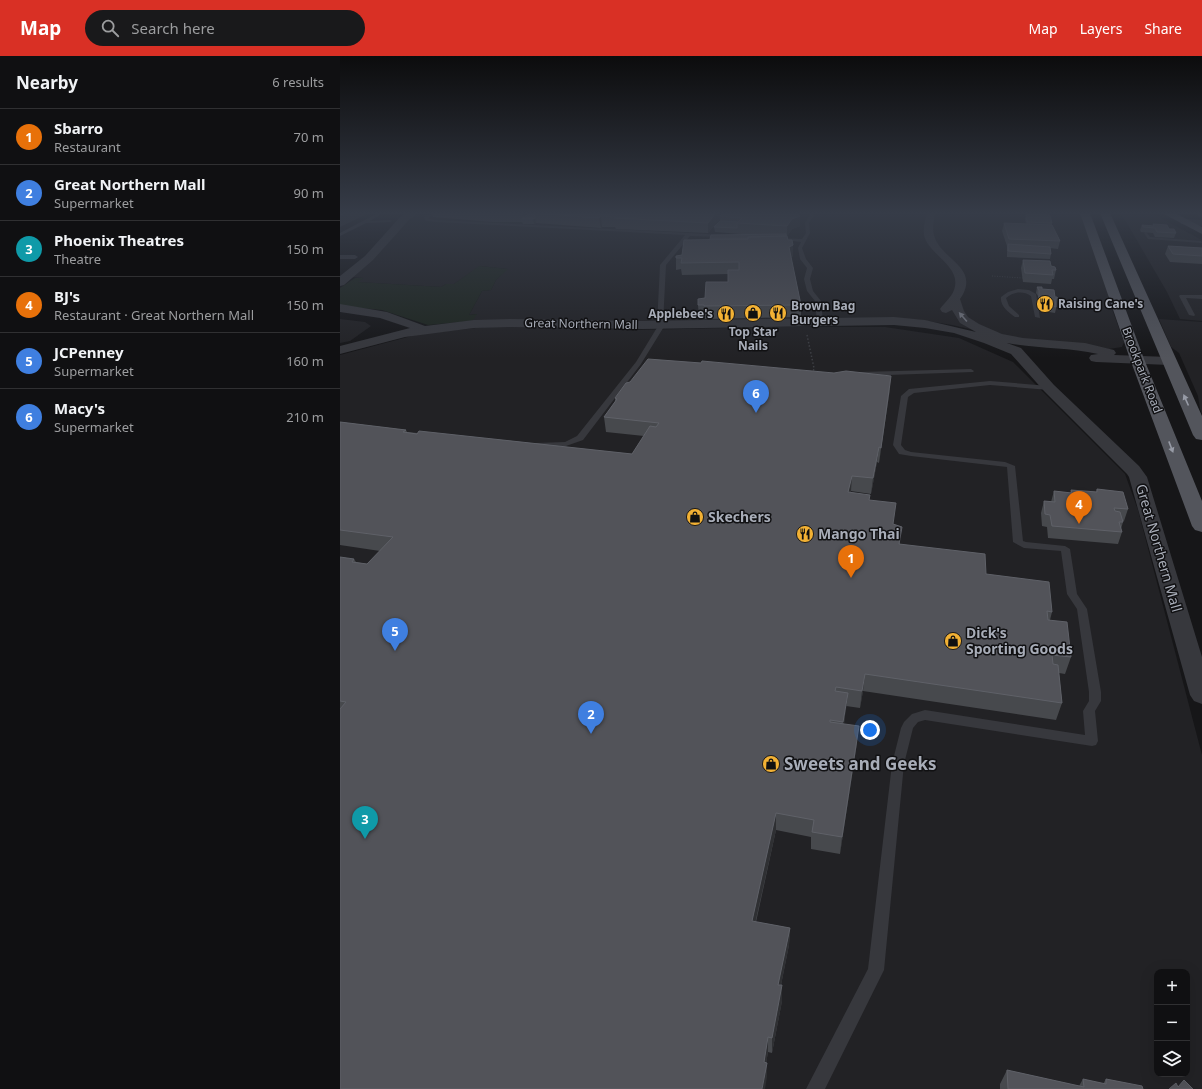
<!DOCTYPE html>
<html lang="en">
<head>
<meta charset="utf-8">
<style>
	body { margin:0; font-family:"Noto Sans",sans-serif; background:#19191b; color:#f1f3f6 }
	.controls { position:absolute; right:12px; bottom:12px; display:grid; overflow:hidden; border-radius:8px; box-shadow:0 4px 16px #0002 }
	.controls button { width:36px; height:36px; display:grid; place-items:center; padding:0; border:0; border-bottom:1px solid #303032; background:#101012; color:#f1f3f6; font:20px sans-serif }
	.you { position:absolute; left:530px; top:674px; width:14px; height:14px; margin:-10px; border:3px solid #fff; border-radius:50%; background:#1a73e8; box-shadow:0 0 0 6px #1a73e833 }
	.badge { display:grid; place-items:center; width:26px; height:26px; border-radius:50%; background:#d93025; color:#fff; font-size:13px; font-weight:700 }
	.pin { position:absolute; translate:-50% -33px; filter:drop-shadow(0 1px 2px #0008) }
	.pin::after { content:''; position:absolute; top:21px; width:14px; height:12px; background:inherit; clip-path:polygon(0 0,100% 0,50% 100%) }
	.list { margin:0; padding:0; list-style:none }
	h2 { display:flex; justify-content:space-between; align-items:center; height:52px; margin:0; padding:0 16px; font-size:17px }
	h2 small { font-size:13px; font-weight:400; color:#9c9d9f }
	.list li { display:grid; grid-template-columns:26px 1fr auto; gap:12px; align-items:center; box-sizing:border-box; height:56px; padding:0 16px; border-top:1px solid #303032 }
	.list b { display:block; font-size:15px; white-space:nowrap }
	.list p { margin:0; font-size:13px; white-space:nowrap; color:#9c9d9f }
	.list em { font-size:13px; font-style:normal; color:#9c9d9f }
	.icon { flex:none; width:22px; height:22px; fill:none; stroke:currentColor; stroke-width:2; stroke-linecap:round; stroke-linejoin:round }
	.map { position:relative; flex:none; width:862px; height:1033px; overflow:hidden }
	header { display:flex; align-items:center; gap:24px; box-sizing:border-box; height:56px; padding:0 20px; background:#d93025; color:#fff }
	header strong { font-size:19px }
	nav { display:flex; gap:22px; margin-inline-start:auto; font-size:14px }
	.search { width:280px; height:36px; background:#19191b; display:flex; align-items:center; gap:10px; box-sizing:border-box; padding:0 14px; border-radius:22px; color:#9c9d9f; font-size:15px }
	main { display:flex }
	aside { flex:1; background:#101012 }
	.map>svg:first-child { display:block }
	.built { fill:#222225; fill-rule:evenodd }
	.green { fill:#1e261f }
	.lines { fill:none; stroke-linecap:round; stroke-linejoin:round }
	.path-far1 { stroke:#3d3f44; stroke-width:1; stroke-dasharray:1 1.5; stroke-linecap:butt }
	.path { stroke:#3d3f44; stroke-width:1.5; stroke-dasharray:1.5 2; stroke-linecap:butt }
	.service { fill:#37383d; fill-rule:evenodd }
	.minor { fill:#37383d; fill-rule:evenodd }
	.tertiary { fill:#37383d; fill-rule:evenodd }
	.primary { fill:#53555c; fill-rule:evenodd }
	.wall { fill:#47494d }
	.shaded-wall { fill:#2f3033 }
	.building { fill:#525359; stroke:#5f6168 }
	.oneway { fill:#757881 }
	.oneway2 { fill:#979ba6 }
	.labels { text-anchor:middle; stroke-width:3; stroke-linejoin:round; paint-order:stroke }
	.far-poi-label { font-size:12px; font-weight:bold; fill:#a8adb8; stroke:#111113; text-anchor:start }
	.far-street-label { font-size:12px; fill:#a8adb8; stroke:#111113 }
	.poi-label { font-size:14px; font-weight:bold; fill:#a8adb8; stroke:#111113; text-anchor:start }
	.street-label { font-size:14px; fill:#a8adb8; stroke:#111113 }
	.near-poi-label { font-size:17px; font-weight:bold; fill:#a8adb8; stroke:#111113; text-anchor:start }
</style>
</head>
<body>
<header>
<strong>Map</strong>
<div class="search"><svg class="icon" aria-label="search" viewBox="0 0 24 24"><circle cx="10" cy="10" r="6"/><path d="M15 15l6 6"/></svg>Search here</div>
<nav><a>Map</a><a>Layers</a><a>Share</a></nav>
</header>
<main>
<aside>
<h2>Nearby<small>6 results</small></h2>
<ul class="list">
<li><span class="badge" style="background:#e8710a">1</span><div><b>Sbarro</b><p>Restaurant</p></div><em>70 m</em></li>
<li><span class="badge" style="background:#3f7fe0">2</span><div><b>Great Northern Mall</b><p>Supermarket</p></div><em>90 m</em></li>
<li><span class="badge" style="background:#0f9aa8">3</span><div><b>Phoenix Theatres</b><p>Theatre</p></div><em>150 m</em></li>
<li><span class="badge" style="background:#e8710a">4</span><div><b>BJ's</b><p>Restaurant · Great Northern Mall</p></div><em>150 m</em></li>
<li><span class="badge" style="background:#3f7fe0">5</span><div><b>JCPenney</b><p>Supermarket</p></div><em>160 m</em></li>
<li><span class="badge" style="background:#3f7fe0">6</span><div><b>Macy's</b><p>Supermarket</p></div><em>210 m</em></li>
</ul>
</aside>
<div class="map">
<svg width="862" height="1033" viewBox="0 0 862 1033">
	<rect width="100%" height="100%" fill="#161618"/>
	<path class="built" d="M77 157H741L767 228 769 245 784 286 782 291 769 293 688 286 612 269 575 263 306 266 128 265 137 258 129 259 142 235 151 234 156 224 167 213 140 210 114 228H106L101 231 17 226 23 222 11 221Z
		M781 157H811L862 184V265L840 263 827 236Z
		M0 263 25 266 31 270 10 285 0 287Z
		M819 263 862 266V358L860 353 858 340 839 297 831 291Z
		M155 270 295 274 436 271H545L619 282 673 306 785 418 798 454 862 699V1033H0V299L79 278ZM817 916H847V1018H817Z"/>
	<path class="green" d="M139 210 168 213 156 224 151 234 142 235 129 259 137 258 134 263 131 265 88 269 42 254 0 250V232L15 222H24L18 226 101 231 106 228H114Z"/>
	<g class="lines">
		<path class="path-far1" d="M652 220 683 222"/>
		<path class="path" d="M749 247 760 246
			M467 279 474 312 473 317"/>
		<path class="service" d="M38 157H43L30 165 50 164 52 165 50 166 26 167 0 180V177Z
			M471 157H475L469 167 470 177 462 192 466 203 473 212 470 223 473 235 481 245 483 266 480 268 477 266 475 245 467 235 464 223 467 212 460 203 458 192 461 186 437 183 439 182 462 183 466 177 465 167Z
			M858 158H862V161L858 160Z
			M86 159H90L89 163 96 164 349 177 383 179 385 180 383 181 350 180 326 209 323 267 325 269 301 308 243 384 226 390 199 391H196V387L225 386 237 380 296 306 318 270 317 269 320 209 345 179 96 166 86 165 84 162Z
			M806 176 810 181 861 185 862 187 808 183 804 177Z
			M0 199H15L18 201 15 203H0Z
			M678 233 689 234 696 238 700 262 695 261 691 240C683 234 673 236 666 242L669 250 679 259V261H675C668 256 660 250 661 241L668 236Z
			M840 239H862V243L846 242 855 259 854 260 849 259 839 240Z
			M631 313 634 315 633 316 520 320 517 318 520 316Z
			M650 325 709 330 713 332 709 334 650 329 574 337 568 341 561 389 565 394 571 396 665 406 675 410 683 485 686 486 725 490 730 493 737 538 747 553 761 636V645L755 655 758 685 756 689 752 690 585 664 578 666 573 672 564 708 544 914 485 1033H466L528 913 552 708 561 672 564 666 572 658 585 654 745 679 743 655 749 645V636L737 553 727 538 721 495 684 492 673 486 667 411 571 400 559 398 553 389 561 340 569 333Z"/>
		<path class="minor" d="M587 157H595C594 164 592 172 594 179 600 204 642 211 620 243L624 255 628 261 639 268 662 278 683 282 745 287 774 294 776 297 774 299 829 301 834 302 836 305 834 308 829 309 756 306 751 305 749 302 751 299 758 298C728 291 697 293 667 287L681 292 714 329 799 410 807 421 862 601V648L854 645 850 639 789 421 787 418 704 335 671 298 644 287 614 277 585 272 554 269 303 273 171 271 134 272 65 281 0 298V290L70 272 40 262 0 256V248L47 256 85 270 134 264 171 263 303 265 554 261 585 264 636 276 620 267 612 254 606 257 602 256 600 253C605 246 614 239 615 230 619 209 588 198 584 179 583 172 585 164 587 157Z"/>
		<path class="tertiary" d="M66 157H78L69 164 33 204 4 229 0 230V220L25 200 61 160Z
			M845 163 862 164V170L841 168 840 166 841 164Z"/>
		<path class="primary" d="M740 157H750L804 303 862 445V476L855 474 852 470 790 303Z
			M760 157H770L862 360V384L856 383 853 379Z
			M822 157H835L862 171V178Z"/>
	</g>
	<path class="wall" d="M92 157H379L380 163 368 177 276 173 275 171H262L261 172 196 167 194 168H183L182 166H153L93 161Z
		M686 158 712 167V169L720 185 718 193 710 192 711 198 710 203 667 201V190L662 175 664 167 686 168 685 163Z
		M380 160H460V170L452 173 447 180 453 200 451 201 461 249V261L365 263V261H359L358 249 365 242 388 226V218L342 219 341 213 336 214V202L370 183 414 179 375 176 374 171 380 165Z
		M813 168 836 177 834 182 815 181 813 177 801 176 800 174 802 169 813 170Z
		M828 190 862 192V208L830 206 825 198Z
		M683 204 711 210 716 214 714 223H712L711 228 683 226 681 212Z
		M697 231 715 241 718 243 715 257 698 254V240L696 237Z
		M550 333 539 407 537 406 531 438 511 435 510 436 529 444 553 468 560 488 646 518 712 556 710 564 731 601 725 618 719 617 722 647 716 664 523 635 520 652 506 650 504 668 517 687 500 798 471 793V781L436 774 416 866 450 872 449 889 441 929 442 945 432 997 428 996 426 1007 427 1021 0 1033V501L14 503 16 506 27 508 40 495 0 489V366L66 374 67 376 292 398 304 380 266 376 264 361 275 346V342Z
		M757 433 788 453 784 465H782L783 466 781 473 782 476 778 488 708 482 707 471 702 470 701 457 704 445 711 446 714 435 730 437 731 434 756 436Z
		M667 1014 739 1030 743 1023 763 1028 766 1023 803 1033H660V1028Z"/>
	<path class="shaded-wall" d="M5 157H29L0 171V159Z
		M183 157H199H194L184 163Z
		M376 157H379L380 163 368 177V167Z
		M455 157H461L459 160H460V170L452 173 447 181V170Z
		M261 160 262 171 261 172 259 162Z
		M195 162 196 167 194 168 193 163Z
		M453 189V200L449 202V191Z
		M551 320 550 333 539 407 541 392Z
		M539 391 537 406 531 438 533 422Z
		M512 420 511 435 507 452 508 436Z
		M525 618 523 635 520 652 522 635Z
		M508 637 506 654 501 683 503 666Z
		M519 670 517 687 500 798 502 781Z
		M436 757V774L412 881V865Z
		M450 872 449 889 438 944V929Z
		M442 929V945L432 997V982Z
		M428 981V996L424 1021V1006Z
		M427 1007V1021L425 1033H422Z"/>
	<path class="building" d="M0 157H5L0 159Z
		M190 157H194L195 162 193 163H182Z
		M194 157H376L368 167 274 162 276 161 261 160 259 162Z
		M383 157H456L460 160 452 163 447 170 397 167 402 162 380 160Z
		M686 158 710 159 712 167 687 166Z
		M380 165 398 166 397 167V172L374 171Z
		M664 167 712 169 720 185 669 183Z
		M813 168 827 169 829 173H834L836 177 817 176 815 172 803 171 802 169 814 170Z
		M446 178V180L408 181V183H370L371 179Z
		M447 180 448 184H452L453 189 449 191 461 249 364 250V249H358V243L365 242 366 226H388V214H399V206L341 207 342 202H336V200L342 199 344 184 408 183V181Z
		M668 188 710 191 711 198 668 195Z
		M828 190 862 192V200L833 198Z
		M683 204 710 205 711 210 715 211 716 214H712L713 219 685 217Z
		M697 231H702V233L714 234 715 241H717L718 243H715L716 251 699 248V234Z
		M308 303 361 307 362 305 494 317 506 315 551 320 541 392 539 391 533 422 512 420 508 436 530 439 529 444 556 447 553 468 562 471 559 488 645 498 646 518 709 526 712 556 707 555 708 564 727 566 731 601 712 599 713 608 718 609 722 647 525 618 522 635 496 631 495 635 508 637 503 666 490 664V666L519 670 502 781 472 776 474 764 436 757 412 865 450 872 438 929H442L432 982 428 981 424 1006 427 1007 422 1033H0V653L6 646 0 645V501L14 503 12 506 27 508 53 481 0 474V366L66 374 63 376 77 378 79 375 292 398 310 370 316 371 319 367 264 361 277 343 275 342 286 327 290 326Z
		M757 433 783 436 788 453 774 452 775 455 780 456 783 466H779L782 476 712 470 710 459 705 458 704 445 715 446 714 435 732 437 731 434 757 436Z
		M667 1014 744 1031 743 1023 766 1028V1023L802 1030 803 1033H668Z
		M844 1024 853 1033H829L836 1027 838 1031Z"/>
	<defs><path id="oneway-solid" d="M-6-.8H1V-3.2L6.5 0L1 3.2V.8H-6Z"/></defs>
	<use class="oneway" href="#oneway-solid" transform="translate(623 261) rotate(-131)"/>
	<g class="oneway2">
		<use href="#oneway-solid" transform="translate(846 344) rotate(-114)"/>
		<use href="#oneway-solid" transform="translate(831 391) rotate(69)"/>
	</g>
	<linearGradient id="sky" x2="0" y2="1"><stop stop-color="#0c0c0d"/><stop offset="0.52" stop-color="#363c48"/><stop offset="1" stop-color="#363c48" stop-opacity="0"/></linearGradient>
	<rect width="862" height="302" fill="url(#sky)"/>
	<defs>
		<g id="restaurant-disc" transform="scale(0.9)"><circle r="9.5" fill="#f2b134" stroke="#111113"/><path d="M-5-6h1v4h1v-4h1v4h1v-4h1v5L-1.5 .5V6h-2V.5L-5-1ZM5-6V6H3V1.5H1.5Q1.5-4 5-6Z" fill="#111"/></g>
		<g id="shop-disc" transform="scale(0.9)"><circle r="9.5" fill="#f2b134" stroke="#111113"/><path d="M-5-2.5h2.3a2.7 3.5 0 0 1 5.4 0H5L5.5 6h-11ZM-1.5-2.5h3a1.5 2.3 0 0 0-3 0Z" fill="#111"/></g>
	</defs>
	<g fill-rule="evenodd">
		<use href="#restaurant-disc" x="705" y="248"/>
		<use href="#shop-disc" x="413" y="257"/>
		<use href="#restaurant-disc" x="438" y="257"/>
		<use href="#restaurant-disc" x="386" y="258"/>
		<use href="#shop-disc" x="355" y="461"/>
		<use href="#restaurant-disc" x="465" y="478"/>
		<use href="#shop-disc" x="613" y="585"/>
		<use href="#shop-disc" x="431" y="708"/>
	</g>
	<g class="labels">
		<g class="far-poi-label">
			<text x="718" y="252">Raising Cane's</text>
			<text x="451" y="254">Brown Bag<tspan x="451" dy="14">Burgers</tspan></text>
			<text x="373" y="262" text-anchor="end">Applebee's</text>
			<text x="413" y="280" text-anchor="middle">Top Star<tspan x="413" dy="14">Nails</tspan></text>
		</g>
		<g class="far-street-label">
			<text transform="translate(241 268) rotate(1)" y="4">Great Northern Mall</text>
			<text transform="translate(802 314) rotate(69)" y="4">Brookpark Road</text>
		</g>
		<g class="poi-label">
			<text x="368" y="466">Skechers</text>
			<text x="478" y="483">Mango Thai</text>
			<text x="626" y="582">Dick's<tspan x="626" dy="16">Sporting Goods</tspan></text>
		</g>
		<g class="street-label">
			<text transform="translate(819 492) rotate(74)" y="5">Great Northern Mall</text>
		</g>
		<g class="near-poi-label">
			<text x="444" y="714">Sweets and Geeks</text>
		</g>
	</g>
</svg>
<div class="controls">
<button>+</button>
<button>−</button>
<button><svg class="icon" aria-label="layers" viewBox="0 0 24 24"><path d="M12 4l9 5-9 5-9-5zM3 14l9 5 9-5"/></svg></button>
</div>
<div class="you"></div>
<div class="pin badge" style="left:511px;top:522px;background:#e8710a">1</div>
<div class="pin badge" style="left:251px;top:678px;background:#3f7fe0">2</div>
<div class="pin badge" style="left:25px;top:783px;background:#0f9aa8">3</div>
<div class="pin badge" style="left:739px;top:468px;background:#e8710a">4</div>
<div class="pin badge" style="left:55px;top:595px;background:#3f7fe0">5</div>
<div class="pin badge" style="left:416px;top:357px;background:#3f7fe0">6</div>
</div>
</main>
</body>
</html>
